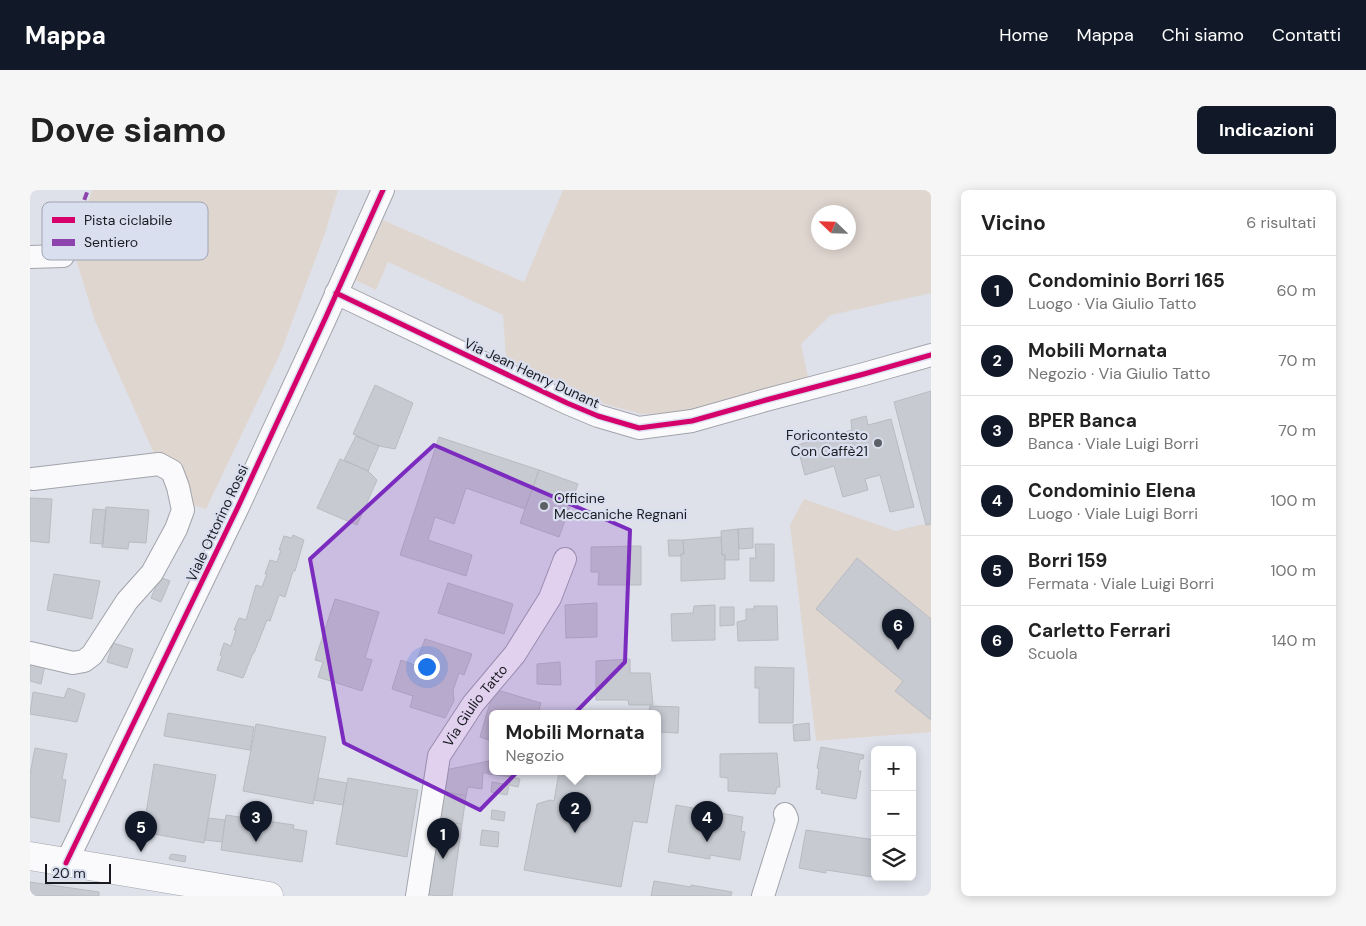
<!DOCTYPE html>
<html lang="it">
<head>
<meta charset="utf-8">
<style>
	body { margin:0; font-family:"DM Sans",sans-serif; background:#f6f6f6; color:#222 }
	.controls { position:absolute; right:15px; bottom:15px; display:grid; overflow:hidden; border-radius:8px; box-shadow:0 2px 12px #0003 }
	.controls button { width:45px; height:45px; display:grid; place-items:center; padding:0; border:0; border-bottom:1px solid #e0e0e0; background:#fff; color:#222; font:25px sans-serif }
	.compass { position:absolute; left:781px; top:15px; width:45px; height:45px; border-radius:50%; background:#fff; box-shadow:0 2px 12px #0003; rotate:293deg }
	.scale { position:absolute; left:15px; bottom:12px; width:66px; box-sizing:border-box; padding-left:5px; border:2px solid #191b21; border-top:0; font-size:14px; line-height:18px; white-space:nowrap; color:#191b21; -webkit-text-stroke:4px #d9dfef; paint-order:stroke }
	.you { position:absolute; left:396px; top:476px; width:18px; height:18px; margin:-12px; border:4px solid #fff; border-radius:50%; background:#1a73e8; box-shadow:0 0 0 8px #1a73e833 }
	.badge { display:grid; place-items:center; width:32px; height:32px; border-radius:50%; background:#111827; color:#fff; font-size:16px; font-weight:700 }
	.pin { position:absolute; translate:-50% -41px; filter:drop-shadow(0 1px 2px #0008) }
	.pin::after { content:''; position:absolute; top:26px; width:18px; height:15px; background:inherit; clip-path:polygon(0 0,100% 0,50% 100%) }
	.popup { position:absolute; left:459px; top:520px; width:172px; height:65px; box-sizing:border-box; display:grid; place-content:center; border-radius:8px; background:#fff; filter:drop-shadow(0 1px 4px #0005); font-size:16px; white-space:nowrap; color:#767676 }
	.popup b { font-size:19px; color:#222 }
	.popup::after { content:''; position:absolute; left:50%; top:100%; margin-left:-10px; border:10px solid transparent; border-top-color:#fff }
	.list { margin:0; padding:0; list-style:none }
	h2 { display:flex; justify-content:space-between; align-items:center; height:65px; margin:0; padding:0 20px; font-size:21px }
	h2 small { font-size:16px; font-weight:400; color:#767676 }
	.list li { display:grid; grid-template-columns:32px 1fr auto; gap:15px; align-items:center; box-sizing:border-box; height:70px; padding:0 20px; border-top:1px solid #e0e0e0 }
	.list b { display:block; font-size:19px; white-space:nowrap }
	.list p { margin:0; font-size:16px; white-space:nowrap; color:#767676 }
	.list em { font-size:16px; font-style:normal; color:#767676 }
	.icon { flex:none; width:28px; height:28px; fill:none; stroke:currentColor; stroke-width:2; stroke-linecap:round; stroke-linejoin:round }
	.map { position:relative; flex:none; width:901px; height:706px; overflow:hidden; border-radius:8px }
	header { display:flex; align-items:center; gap:30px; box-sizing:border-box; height:70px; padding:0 25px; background:#111827; color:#fff }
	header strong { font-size:24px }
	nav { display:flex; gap:28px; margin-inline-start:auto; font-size:18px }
	.intro { display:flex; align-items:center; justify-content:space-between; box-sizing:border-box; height:120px; padding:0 30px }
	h1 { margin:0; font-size:35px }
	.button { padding:12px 22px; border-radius:8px; background:#111827; color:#fff; font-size:18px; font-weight:700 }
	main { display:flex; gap:30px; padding:0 30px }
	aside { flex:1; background:#fff; border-radius:8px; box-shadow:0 2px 12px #0003 }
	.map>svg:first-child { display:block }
	.green { fill:#e0d6d0; fill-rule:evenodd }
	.building { fill:#c7cad1; stroke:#b9bbc2 }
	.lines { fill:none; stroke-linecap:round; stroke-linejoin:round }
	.minor-casing { stroke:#a2a4ab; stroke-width:24 }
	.major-casing { stroke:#a2a4ab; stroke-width:29 }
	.minor { stroke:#fafafc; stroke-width:22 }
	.major { stroke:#fafafc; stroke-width:28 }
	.quiet { stroke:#8e44ad; stroke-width:4; stroke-dasharray:8 4; stroke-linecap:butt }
	.cycleway-casing { stroke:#d9dfef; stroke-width:8 }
	.cycleway { stroke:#d6006c; stroke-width:5 }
	.marked { fill:#7b2cbf; fill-opacity:0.2; stroke:#7b2cbf; stroke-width:4; stroke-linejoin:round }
	.poi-dot { fill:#5e6067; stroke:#d9dfef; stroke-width:2 }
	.labels { text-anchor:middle; stroke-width:4.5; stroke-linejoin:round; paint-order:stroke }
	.street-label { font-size:14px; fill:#191b21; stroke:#d9dfef }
	.poi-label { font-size:14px; fill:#191b21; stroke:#d9dfef; text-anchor:end }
	.key { fill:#d9dfef; stroke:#9fa4b1; stroke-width:1 }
	.key-label { font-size:14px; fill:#191b21 }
</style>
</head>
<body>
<header>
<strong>Mappa</strong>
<nav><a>Home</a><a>Mappa</a><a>Chi siamo</a><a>Contatti</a></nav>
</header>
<div class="intro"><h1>Dove siamo</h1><a class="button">Indicazioni</a></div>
<main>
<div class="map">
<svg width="901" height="706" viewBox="0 0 901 706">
	<rect width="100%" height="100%" fill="#dee1ea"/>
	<path class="green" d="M62 0H308L295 43 251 162 176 319 159 314 126 268 65 131 44 63Z
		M533 0H901V103L801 125 771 154 778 187 662 222 611 224 571 213 476 168 473 125 358 72 346 100 325 90 353 30 494 92ZM788 22H818V52H788Z
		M774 309 866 341 889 335 901 334V542L786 551 760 335Z"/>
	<path class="building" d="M345 195 383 213 365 259 349 256 323 244Z
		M901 201V334L896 335 864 212Z
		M836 226 838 235 861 229 884 317 860 322 850 285 835 289 838 300 813 307 804 276 775 285 767 255 822 240 821 230Z
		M326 246 349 256 338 281 314 270Z
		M409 247 509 280 495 319 436 298 424 334 405 327 398 350 442 365 436 386 370 365Z
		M310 269 338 281 347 290 327 335 287 318Z
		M509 280 548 294 529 347 490 333Z
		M0 308 22 309 19 353 0 351Z
		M76 317 119 320 116 353 99 352 98 359 72 357Z
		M63 319 76 320 73 354 60 353Z
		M723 338V358L709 359 708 339Z
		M708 339 709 370H695V365H692L691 341Z
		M263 345 274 350 265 381H263L255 407 249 405 240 431 237 430 224 463H223L213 488 187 480 192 466 190 465 194 453 201 456 206 440H204L209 428 216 430 226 395 232 397 237 384H235L240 370 247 372 251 360H249L254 346 262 348Z
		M691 347 692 365H695V389L651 391V364H654L653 350Z
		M638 350H653L654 364H651V366H639Z
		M725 354H744V391H720V368H726Z
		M611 356V395H568L569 382H561V357Z
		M827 368 901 429V530L865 501 873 491 786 419Z
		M24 384 70 391 62 429 17 420Z
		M130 387 140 391 131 412 121 408Z
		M418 393 483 414 474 444 408 423Z
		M305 409 349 422 335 468 342 470 332 501 288 487 293 472 285 470Z
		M567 413V447L536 448 535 415Z
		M685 415V450L642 451 641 424 663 423 664 416Z
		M724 416H747L748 450 708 451 707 432 716 430V419H724Z
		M690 417H704V435L690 436Z
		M395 449 442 464 434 485 429 483 423 500 424 511 415 528 380 517 383 506 362 499 371 470 385 475Z
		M83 453 103 459 97 478 77 472Z
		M600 469V483H620L623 515H599L598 510H566V471Z
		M0 471 15 475 11 494 0 491Z
		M530 472 531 495 507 494V474Z
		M725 477 764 478 763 533H729V498H725Z
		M38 498 55 504 47 532 0 524 3 502 34 508Z
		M464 499 511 513 508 524H462V551L450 547Z
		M620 516 649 517 648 543 628 542V524H619Z
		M138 523 224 537 220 560 134 546Z
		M779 533 780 550 764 551 763 535Z
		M226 534 296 547 283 614 213 601Z
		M791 557 834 565 833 569H830L828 581H831L826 609 791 603 792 600 786 599 789 579 787 578Z
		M5 558 37 564 32 589 36 590 29 632 0 627V584Z
		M747 563 750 597H747L745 604 698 601V588L690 587V564Z
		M462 570V582H482V587L458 584 459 571Z
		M459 571 458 583H453L452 599 438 597 436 606 411 601 415 580Z
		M124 574 186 585 174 653 113 642Z
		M529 582H626L617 633 603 631 591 697 494 680 507 614 520 610 524 611Z
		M482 587 490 589 488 597 479 595Z
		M288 588 317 593 313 615 284 610Z
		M318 588 388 600 377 667 306 654Z
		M462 592 479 595 477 605 461 602Z
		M411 601 436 606 432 634 407 631Z
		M646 615 713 627 711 641 715 642 710 670 680 665V669L638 662Z
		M462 620 475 622 474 631 461 629Z
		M196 625 264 635 263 639 277 641 272 672 191 660Z
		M178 628 195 630 192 652 175 650Z
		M405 630 432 634 422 706H409L394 704Z
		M452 640 469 642 468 657 450 655Z
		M776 640 845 650V687H849V688L796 680V683L769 678Z
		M141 664 156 666 155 672 139 669Z
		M624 691 661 697V695L702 702 701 706H621Z
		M0 692 69 702V706H0Z"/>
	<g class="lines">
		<g class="minor-casing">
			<g id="minor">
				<path d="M0 67 33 66"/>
				<path d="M306 103 537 213 568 226 609 238 662 231 736 210 834 184 901 165"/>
				<path d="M0 463 43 473 54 471 62 465 97 411 122 383 146 339 153 320 148 297 142 281 129 274 3 289"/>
				<path d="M36 673 207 319 295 129 353 0"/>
				<path id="s1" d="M387 706 409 566 443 514 485 464 520 408 535 369"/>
				<path d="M733 706 755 636 757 629 755 624"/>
			</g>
		</g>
		<g class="major-casing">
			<path id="major" d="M0 666 239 706"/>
		</g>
		<use href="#minor" class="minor"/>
		<use href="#major" class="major"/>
		<path class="quiet" d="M33 66 58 0"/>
		<g class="cycleway-casing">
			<path id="cycleway" d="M306 103 537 213 568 226 609 238 662 231 736 210 834 184 901 165
				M36 673 207 319 295 129 353 0"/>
		</g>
		<use href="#cycleway" class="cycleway"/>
	</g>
	<path class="marked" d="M404 255 600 340 595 472 450 620 314 553 280 369Z"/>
	<g class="poi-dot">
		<circle cx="848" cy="253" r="5"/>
		<circle cx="514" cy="316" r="5"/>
	</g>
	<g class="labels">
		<g class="street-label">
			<text transform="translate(502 183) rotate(25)" y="5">Via Jean Henry Dunant</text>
			<text transform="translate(187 333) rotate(-65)" y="5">Viale Ottorino Rossi</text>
			<text dy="5" stroke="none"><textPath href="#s1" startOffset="204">Via Giulio Tatto</textPath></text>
		</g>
		<g class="poi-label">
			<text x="838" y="250">Foricontesto<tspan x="838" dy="16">Con Caffè21</tspan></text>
			<text x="524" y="313" text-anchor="start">Officine<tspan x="524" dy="16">Meccaniche Regnani</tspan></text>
		</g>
	</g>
	<rect x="12" y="12" width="166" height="58" rx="8" class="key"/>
	<rect x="22" y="27" width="23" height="6" fill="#d6006c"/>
	<rect x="22" y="49" width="23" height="7" fill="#8e44ad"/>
	<g class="key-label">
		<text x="54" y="35">Pista ciclabile</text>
		<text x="54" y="57">Sentiero</text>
	</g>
</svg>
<div class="controls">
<button>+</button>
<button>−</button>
<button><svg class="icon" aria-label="layers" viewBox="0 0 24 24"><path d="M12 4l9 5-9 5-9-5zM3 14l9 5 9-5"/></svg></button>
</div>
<svg class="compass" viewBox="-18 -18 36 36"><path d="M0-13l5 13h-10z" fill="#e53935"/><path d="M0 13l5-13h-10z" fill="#767676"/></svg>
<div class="scale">20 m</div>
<div class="you"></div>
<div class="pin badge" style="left:413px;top:669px">1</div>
<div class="pin badge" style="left:545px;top:643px">2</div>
<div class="popup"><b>Mobili Mornata</b>Negozio</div>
<div class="pin badge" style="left:226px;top:652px">3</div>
<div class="pin badge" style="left:677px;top:652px">4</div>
<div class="pin badge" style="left:111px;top:662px">5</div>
<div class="pin badge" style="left:868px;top:460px">6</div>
</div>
<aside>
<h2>Vicino<small>6 risultati</small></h2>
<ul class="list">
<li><span class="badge">1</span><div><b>Condominio Borri 165</b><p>Luogo · Via Giulio Tatto</p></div><em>60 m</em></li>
<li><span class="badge">2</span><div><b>Mobili Mornata</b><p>Negozio · Via Giulio Tatto</p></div><em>70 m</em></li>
<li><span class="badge">3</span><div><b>BPER Banca</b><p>Banca · Viale Luigi Borri</p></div><em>70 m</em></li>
<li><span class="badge">4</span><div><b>Condominio Elena</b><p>Luogo · Viale Luigi Borri</p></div><em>100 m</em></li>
<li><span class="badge">5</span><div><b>Borri 159</b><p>Fermata · Viale Luigi Borri</p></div><em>100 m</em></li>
<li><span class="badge">6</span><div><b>Carletto Ferrari</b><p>Scuola</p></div><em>140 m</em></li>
</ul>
</aside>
</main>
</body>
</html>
